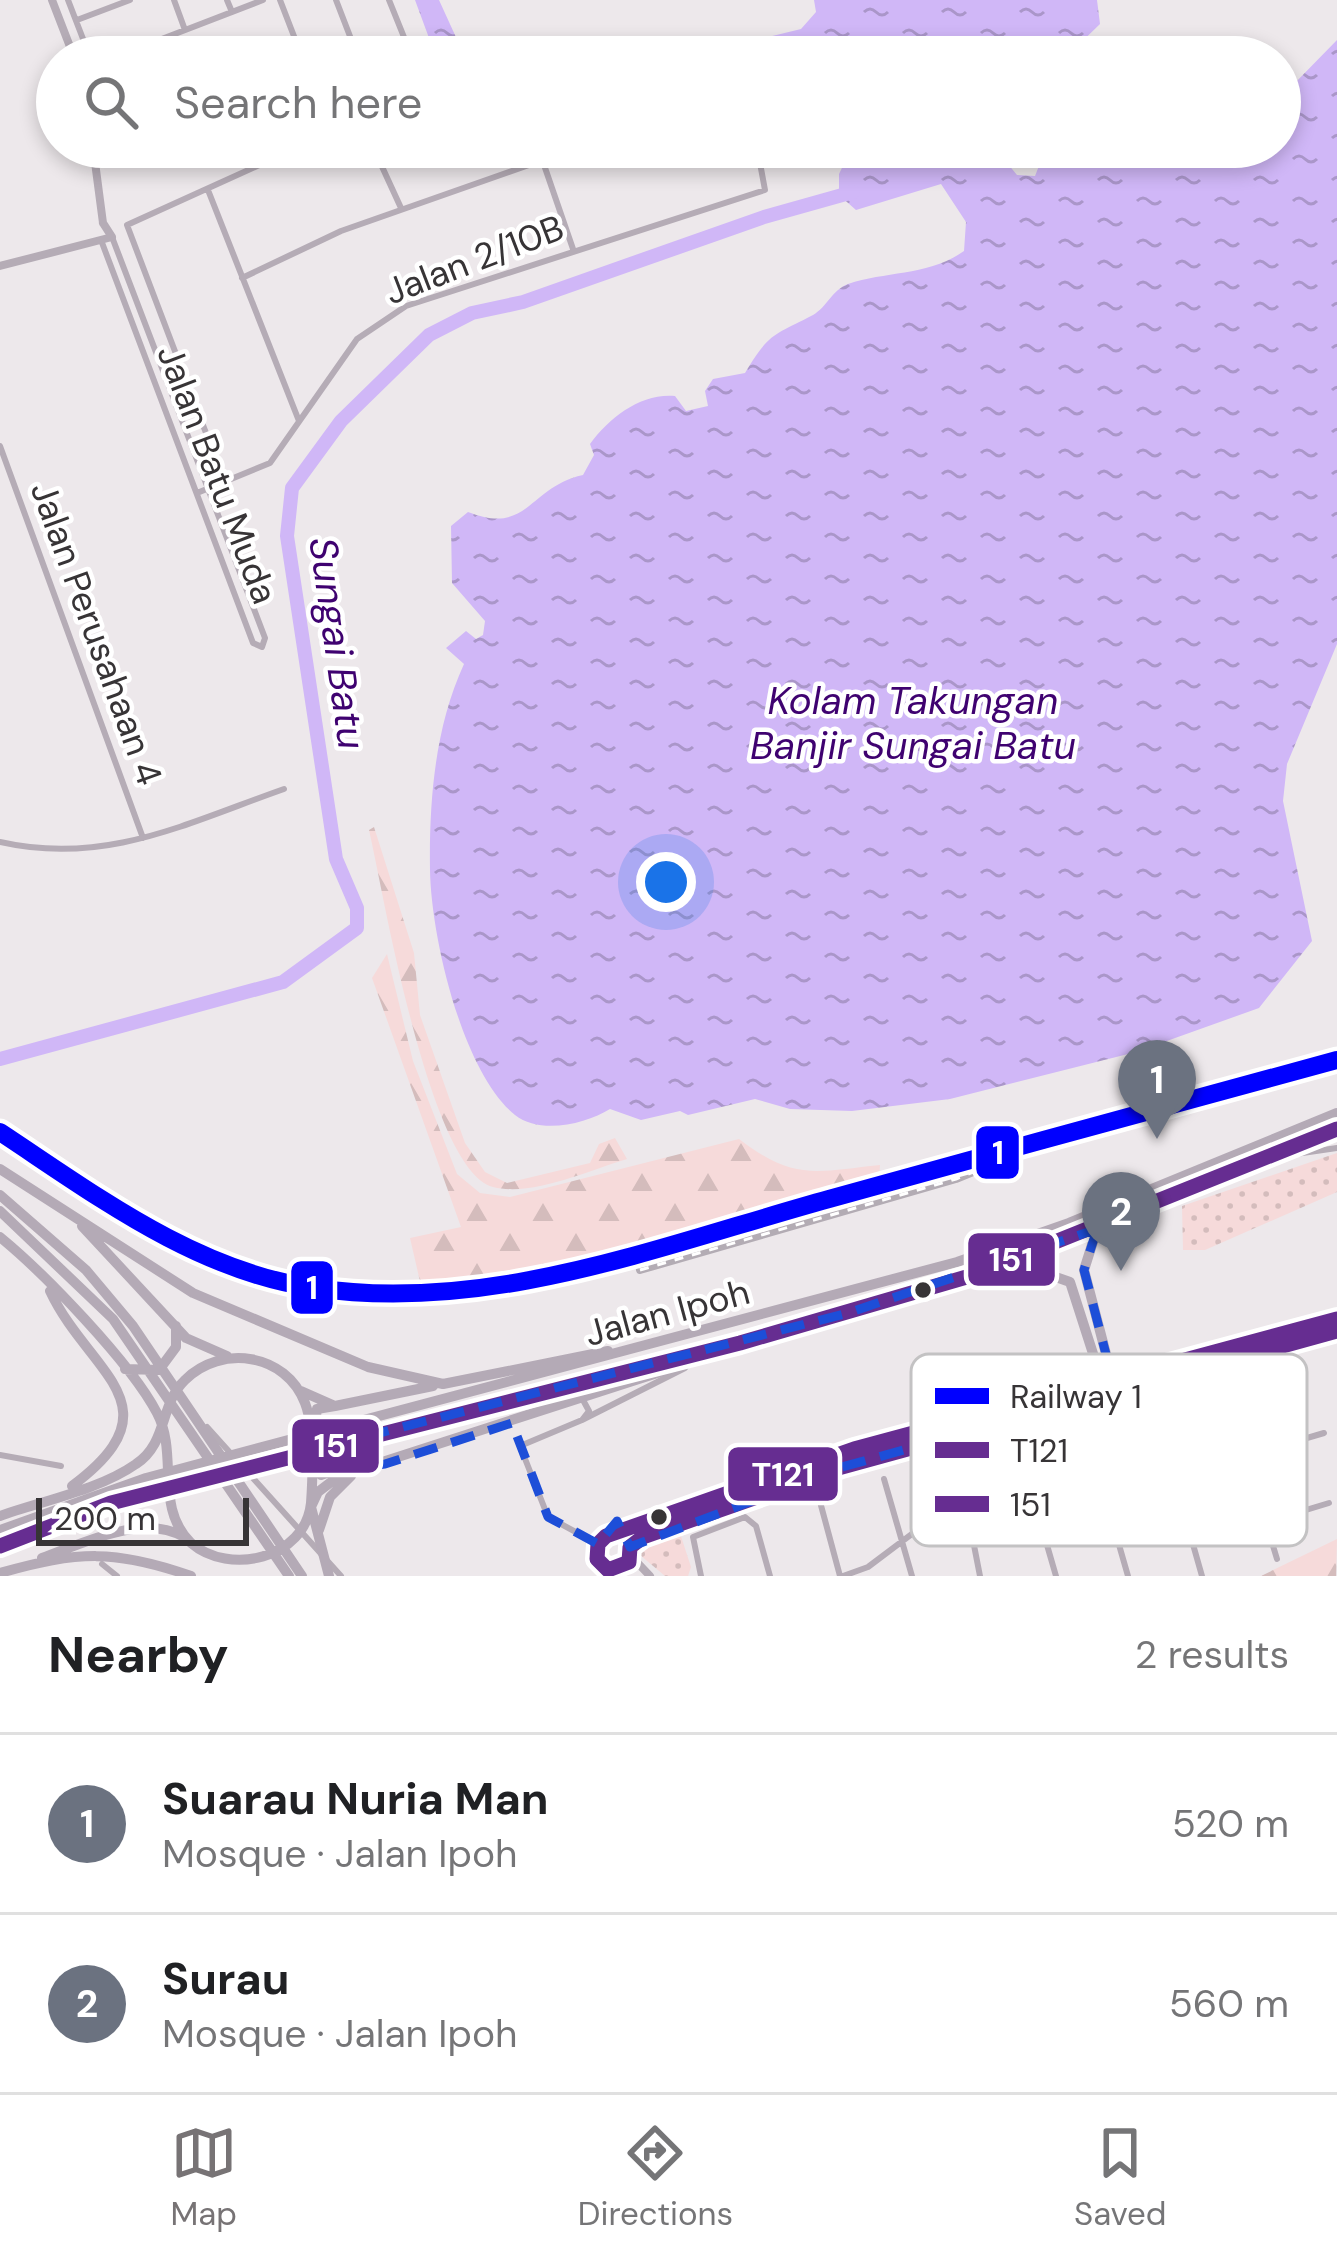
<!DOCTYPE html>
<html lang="en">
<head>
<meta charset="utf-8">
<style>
	body { margin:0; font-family:"DM Sans",sans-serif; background:#f6f6f6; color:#202124 }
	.scale { position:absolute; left:36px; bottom:30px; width:213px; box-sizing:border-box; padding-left:12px; border:6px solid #373436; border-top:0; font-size:33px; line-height:42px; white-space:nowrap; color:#373436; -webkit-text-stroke:9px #fff; paint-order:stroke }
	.you { position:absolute; left:666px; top:882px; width:42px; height:42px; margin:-30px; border:9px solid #fff; border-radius:50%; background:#1a73e8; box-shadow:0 0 0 18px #1a73e833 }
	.badge { display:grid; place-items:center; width:78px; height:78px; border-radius:50%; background:#777375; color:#fff; font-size:39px; font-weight:700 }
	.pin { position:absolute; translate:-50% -99px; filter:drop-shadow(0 3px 6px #0008) }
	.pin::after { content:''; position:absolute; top:63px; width:42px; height:36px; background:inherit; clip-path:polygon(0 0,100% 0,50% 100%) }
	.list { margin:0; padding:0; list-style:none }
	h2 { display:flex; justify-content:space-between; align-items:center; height:156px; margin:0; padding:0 48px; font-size:51px }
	h2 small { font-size:39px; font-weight:400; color:#757577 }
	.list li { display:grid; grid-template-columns:78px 1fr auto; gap:36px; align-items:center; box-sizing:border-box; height:180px; padding:0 48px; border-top:3px solid #e0e0e0 }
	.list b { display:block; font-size:45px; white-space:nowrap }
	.list p { margin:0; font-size:39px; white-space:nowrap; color:#757577 }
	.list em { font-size:39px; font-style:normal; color:#757577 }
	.icon { flex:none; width:66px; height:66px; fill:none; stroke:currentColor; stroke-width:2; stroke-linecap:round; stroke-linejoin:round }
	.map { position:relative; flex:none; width:1337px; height:1576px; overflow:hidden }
	.search { position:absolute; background:#fff; box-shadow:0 6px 18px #0003; left:36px; right:36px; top:36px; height:132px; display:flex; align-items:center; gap:30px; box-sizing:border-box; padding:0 42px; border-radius:66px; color:#757577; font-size:45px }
	.sheet { height:516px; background:#fff }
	nav { display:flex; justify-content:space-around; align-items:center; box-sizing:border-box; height:168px; border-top:3px solid #e0e0e0; background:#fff; font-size:33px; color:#757577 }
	nav a { display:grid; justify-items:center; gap:6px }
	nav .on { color:#777375 }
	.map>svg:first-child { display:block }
	.forest { fill:url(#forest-firs) }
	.park { fill:url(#park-dots) }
	.water { fill:url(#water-ripples) }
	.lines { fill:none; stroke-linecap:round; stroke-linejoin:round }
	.river { stroke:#d0b7f7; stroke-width:14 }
	.minor { stroke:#b5acb6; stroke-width:6 }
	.tertiary { stroke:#b5acb6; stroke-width:8 }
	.trunk { stroke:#b4aab6; stroke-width:10 }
	.rail-casing { stroke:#b3acb4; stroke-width:8 }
	.rail { stroke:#fff; stroke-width:3; stroke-dasharray:9; stroke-linecap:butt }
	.bus-1-casing { stroke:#fff; stroke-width:24 }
	.bus-2-casing { stroke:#fff; stroke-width:24 }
	.bus-1 { stroke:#662d91; stroke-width:15 }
	.bus-2 { stroke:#662d91; stroke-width:15 }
	.rail-1-casing { stroke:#fff; stroke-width:27 }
	.rail-1 { stroke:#00f; stroke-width:18 }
	.marked { fill:none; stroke:#1d4ed8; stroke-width:9; stroke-dasharray:24 15; stroke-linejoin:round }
	.bus-dot { fill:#373436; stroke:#fff; stroke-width:4.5 }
	.labels { text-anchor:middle; stroke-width:9; stroke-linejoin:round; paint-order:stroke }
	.street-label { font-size:36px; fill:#373436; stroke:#fff }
	.water-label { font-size:39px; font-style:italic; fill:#3f0270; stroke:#fff }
	.key { fill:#fff; stroke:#c3c2c3; stroke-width:3 }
	.key-label { font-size:33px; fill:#373436 }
	.line-badge { stroke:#fff; stroke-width:4.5 }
	.badge-label { font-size:33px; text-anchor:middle; font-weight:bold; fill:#fff }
</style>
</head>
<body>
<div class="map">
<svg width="1337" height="1576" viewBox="0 0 1337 1576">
	<defs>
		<pattern id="forest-firs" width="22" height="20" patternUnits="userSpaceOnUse" patternTransform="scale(3)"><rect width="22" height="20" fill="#f6dada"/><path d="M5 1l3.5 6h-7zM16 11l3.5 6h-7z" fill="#d4bcbc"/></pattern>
		<pattern id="park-dots" width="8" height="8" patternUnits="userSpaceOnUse" patternTransform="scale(3)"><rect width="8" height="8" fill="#f6dada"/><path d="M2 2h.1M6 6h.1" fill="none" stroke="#d4bcbc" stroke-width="1.8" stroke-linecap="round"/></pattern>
		<pattern id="water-ripples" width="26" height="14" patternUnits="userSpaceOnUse" patternTransform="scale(3)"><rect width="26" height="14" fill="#d0b7f7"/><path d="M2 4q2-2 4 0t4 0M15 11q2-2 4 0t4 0" fill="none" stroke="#aa96c9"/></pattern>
	</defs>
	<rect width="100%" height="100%" fill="#ede8eb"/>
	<path class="forest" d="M374 827 414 953 420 1015 465 1143 485 1172 507 1183 590 1163 599 1144 615 1138 627 1159C589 1170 533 1197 493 1187 429 1170 384 895 369 830Z
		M387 954 413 1061 457 1174 480 1193 510 1197 739 1139C794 1181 814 1172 880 1165L879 1180 574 1264 422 1290 410 1238 461 1227 372 978Z
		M1337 1539 1336 1576H1261Z"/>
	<path class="park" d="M1337 1153V1192L1205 1250H1183L1182 1206Z
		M678 1527 691 1567 688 1576H665L640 1555 649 1537Z"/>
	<path class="water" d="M415 0H439L465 57H436Z
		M814 0H1097L1100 24 1066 57H687L801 29 816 12Z
		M1337 40V644L1287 764 1283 801 1312 941 1259 1008 1136 1052 950 1099 852 1111 790 1109 755 1099 688 1115 680 1111 641 1120 610 1109C586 1124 540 1135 515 1115 462 1072 431 936 430 870 429 800 435 727 464 664L446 648 466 631 476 639 483 635 485 621 452 583 451 526 468 512C529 536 528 487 583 475L594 455 590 444C610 417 641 393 675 396L686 411 708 406 705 391 713 379 745 373C769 332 775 335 813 315 827 307 832 290 848 284 886 271 929 276 964 251L966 222 941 184 856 210 839 195V174L852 147H994L1017 175 1035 176 1044 153 1039 147H1280V91L1292 86Z"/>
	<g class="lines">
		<path class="river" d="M0 1059 283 982 357 928V908L336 859 287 536 292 488 341 421 429 335 472 313 523 302 764 217 853 192"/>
		<path class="minor" d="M68 0 90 57
			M174 0 185 30
			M227 0 232 12
			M280 0 302 57
			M336 0 358 57
			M389 0 412 57
			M77 20 130 0
			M115 57 263 0
			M259 57 296 42
			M373 147 401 208
			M542 159 573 249
			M208 190 299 421
			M101 240 253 643 262 647 265 638 112 237
			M242 278 341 231 580 147
			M0 446 143 838
			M225 483 127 225 299 147
			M197 493 270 463 357 339 406 306 765 190 757 147
			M0 842C105 866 187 823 284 789
			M1275 1157 1337 1148
			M1174 1364 1191 1422
			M1221 1374 1277 1559
			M583 1400 589 1411 582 1420 685 1368
			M1188 1411 1229 1399
			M1190 1418 1231 1406
			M582 1420 520 1446 548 1517 598 1544
			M1184 1428a6 6 0 1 1 12 0a6 6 0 1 1-12 0Z
			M207 1427 341 1576
			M1163 1439 1202 1576
			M0 1455 61 1466
			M1246 1456 1324 1433
			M1094 1458 1128 1576
			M884 1479 912 1576
			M1029 1483 1056 1576
			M819 1498 840 1576
			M1266 1522 1329 1503
			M102 1564 117 1576
			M701 1576 693 1537 745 1517 756 1526 770 1576
			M843 1576 868 1567 957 1500 950 1457
			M980 1576 971 1530C1011 1463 1117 1453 1185 1432"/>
		<path class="tertiary" d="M52 0 74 57
			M93 147 103 223
			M0 266 112 237 103 223
			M630 1547 629 1562 608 1570 597 1559 598 1544 606 1536 854 1449 1337 1319
			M630 1547 662 1529 842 1467 1337 1331
			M632 1557 650 1576"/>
		<path class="trunk" d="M0 1169 193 1293 368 1367 443 1384 608 1351
			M0 1195 86 1270 133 1326 302 1576
			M0 1211 113 1319 289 1576
			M82 1226 186 1338 227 1356
			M1097 1229 1084 1270 1116 1392
			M0 1237C44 1273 131 1363 157 1413 179 1454 154 1507 191 1543 229 1576 305 1559 311 1503 313 1474 315 1429 305 1403 286 1353 221 1344 185 1380 159 1405 168 1443 136 1464 99 1490 42 1501 0 1516
			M979 1276 1033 1269 1070 1282 1106 1394
			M50 1291C88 1373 181 1405 72 1486
			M125 1369 159 1370 176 1347V1326
			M301 1391 335 1406 433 1386
			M315 1423 317 1409 335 1406
			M317 1447 321 1475 359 1462 379 1463
			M0 1530 146 1478 957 1262 1069 1223 1337 1113
			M319 1530 330 1497 351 1476
			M0 1546 111 1503 740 1343 970 1276 1337 1129
			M42 1558C84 1543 142 1513 184 1537
			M0 1573C78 1551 115 1549 191 1576
			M329 1576 311 1507 318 1492 339 1476 710 1356"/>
		<g class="rail-casing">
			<path id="rail" d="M640 1270 956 1179 1034 1147"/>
		</g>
		<use href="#rail" class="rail"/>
		<g class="bus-1-casing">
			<path id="bus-1" d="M1337 1319 854 1449 606 1536 598 1544 597 1559 608 1570 629 1562 630 1547 643 1537 842 1467 1337 1331"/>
		</g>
		<g class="bus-2-casing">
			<path id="bus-2" d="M0 1546 111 1503 740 1343 970 1276 1337 1129"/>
		</g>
		<use href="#bus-1" class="bus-1"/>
		<use href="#bus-2" class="bus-2"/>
		<g class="rail-1-casing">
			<path id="rail-1" d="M0 1132C97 1196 196 1271 314 1288 491 1314 662 1245 829 1199 998 1152 1168 1106 1337 1060"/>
		</g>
		<use href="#rail-1" class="rail-1"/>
	</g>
	<path class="marked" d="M1097 1229 1084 1270 1113 1381 1103 1383 1106 1394 842 1467 630 1547 617 1521 598 1544 548 1517 512 1423 385 1464 318 1472 317 1449 848 1313Z"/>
	<g class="bus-dot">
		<circle cx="923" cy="1290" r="10"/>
		<circle cx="659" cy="1517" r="10"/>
	</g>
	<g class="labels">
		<g class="street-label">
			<text transform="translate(474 259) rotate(-21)" y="13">Jalan 2/10B</text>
			<text transform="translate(218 474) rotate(69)" y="13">Jalan Batu Muda</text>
			<text transform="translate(97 633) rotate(70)" y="13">Jalan Perusahaan 4</text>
			<text transform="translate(667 1312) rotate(-15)" y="13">Jalan Ipoh</text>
		</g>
		<g class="water-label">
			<text transform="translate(338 643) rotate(82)" y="14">Sungai Batu</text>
			<text x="913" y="714">Kolam Takungan<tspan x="913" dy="45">Banjir Sungai Batu</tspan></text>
		</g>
	</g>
	<rect x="911" y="1354" width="396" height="192" rx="18" class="key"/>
	<rect x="935" y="1388" width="54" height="16" fill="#00f"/>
	<rect x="935" y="1442" width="54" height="16" fill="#662d91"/>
	<rect x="935" y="1496" width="54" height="16" fill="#662d91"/>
	<g class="key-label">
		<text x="1010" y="1408">Railway 1</text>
		<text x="1010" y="1462">T121</text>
		<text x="1010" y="1516">151</text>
	</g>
	<g class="line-badge">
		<rect x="974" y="1124" width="47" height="57" rx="12" fill="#00f"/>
		<rect x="966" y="1231" width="91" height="57" rx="12" fill="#662d91"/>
		<rect x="289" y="1259" width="46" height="57" rx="12" fill="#00f"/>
		<rect x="290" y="1417" width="91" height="58" rx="12" fill="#662d91"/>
		<rect x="726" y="1445" width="114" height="58" rx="12" fill="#662d91"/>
	</g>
	<g class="badge-label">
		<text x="998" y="1164">1</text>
		<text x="1011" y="1271">151</text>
		<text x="312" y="1299">1</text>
		<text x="336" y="1457">151</text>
		<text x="783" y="1486">T121</text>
	</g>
</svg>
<div class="scale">200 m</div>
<div class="you"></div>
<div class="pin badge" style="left:1157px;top:1139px;background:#6b7280">1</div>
<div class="pin badge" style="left:1121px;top:1271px;background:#6b7280">2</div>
<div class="search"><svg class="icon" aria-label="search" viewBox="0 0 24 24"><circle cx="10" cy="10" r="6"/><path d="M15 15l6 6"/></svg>Search here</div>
</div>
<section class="sheet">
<h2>Nearby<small>2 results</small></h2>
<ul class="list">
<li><span class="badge" style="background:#6b7280">1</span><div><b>Suarau Nuria Man</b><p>Mosque · Jalan Ipoh</p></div><em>520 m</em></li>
<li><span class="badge" style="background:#6b7280">2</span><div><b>Surau</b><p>Mosque · Jalan Ipoh</p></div><em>560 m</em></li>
</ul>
</section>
<nav>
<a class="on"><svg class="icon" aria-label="map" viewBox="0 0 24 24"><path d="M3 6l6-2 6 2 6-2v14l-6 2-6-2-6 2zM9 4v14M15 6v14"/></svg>Map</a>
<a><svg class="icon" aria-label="directions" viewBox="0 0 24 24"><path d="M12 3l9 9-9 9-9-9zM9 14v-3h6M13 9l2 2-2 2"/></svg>Directions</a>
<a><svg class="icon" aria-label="saved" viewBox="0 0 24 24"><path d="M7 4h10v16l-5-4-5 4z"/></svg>Saved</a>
</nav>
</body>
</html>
